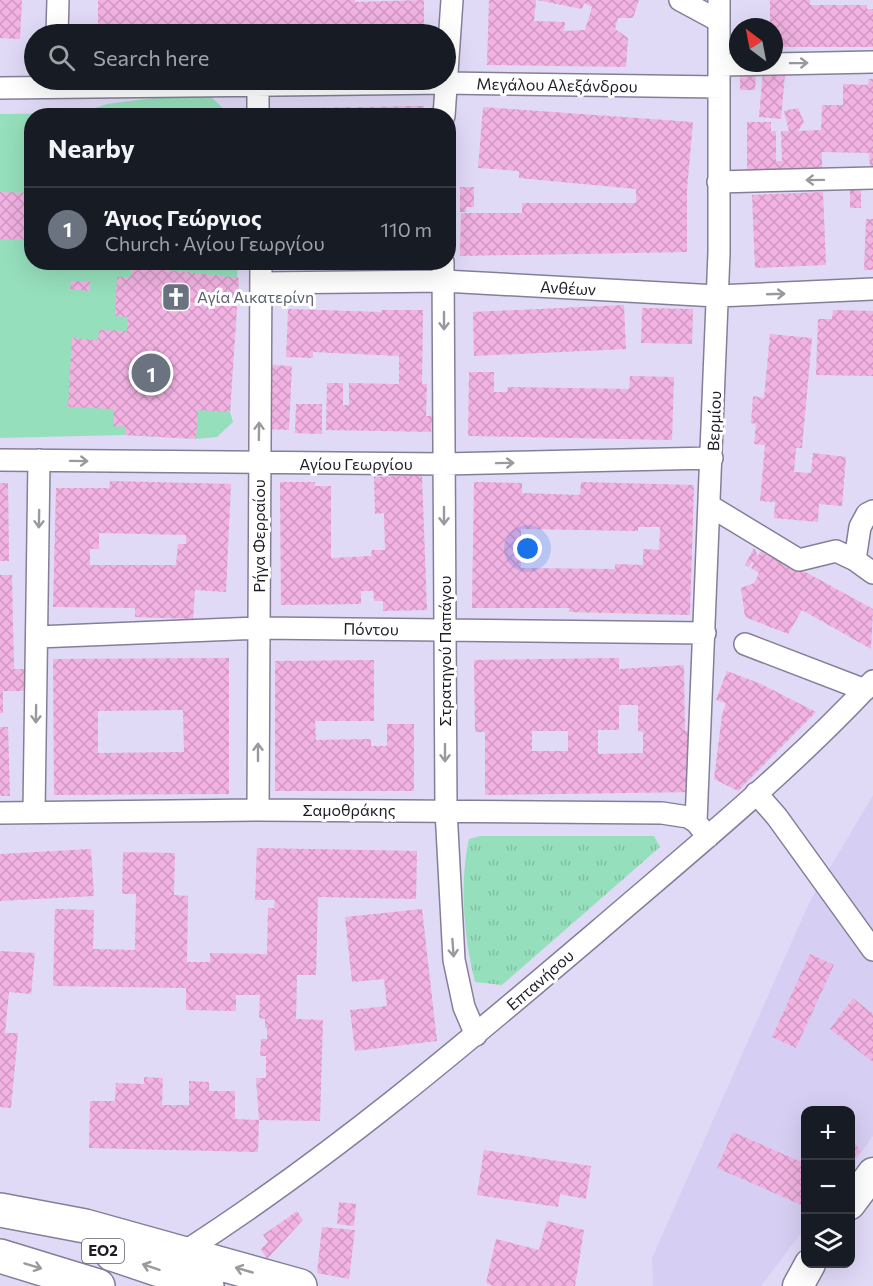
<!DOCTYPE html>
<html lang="en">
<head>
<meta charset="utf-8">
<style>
	body { margin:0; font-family:Commissioner,sans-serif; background:#242831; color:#f1f3f6 }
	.controls { position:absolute; right:18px; bottom:18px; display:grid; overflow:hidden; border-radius:12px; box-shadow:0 6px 24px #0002 }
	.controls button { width:54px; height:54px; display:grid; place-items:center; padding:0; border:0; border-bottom:2px solid #363941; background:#171b24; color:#f1f3f6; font:30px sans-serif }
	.compass { position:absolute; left:729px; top:18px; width:54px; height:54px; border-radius:50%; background:#171b24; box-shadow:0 6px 24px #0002; rotate:328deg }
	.you { position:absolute; left:528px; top:549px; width:21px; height:21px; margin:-15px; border:4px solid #fff; border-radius:50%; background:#1a73e8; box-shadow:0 0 0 9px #1a73e833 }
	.badge { display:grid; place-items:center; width:39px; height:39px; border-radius:50%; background:#1a73e8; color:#fff; font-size:20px; font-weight:700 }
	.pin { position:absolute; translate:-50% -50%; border:3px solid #fff; box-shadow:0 2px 6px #0006 }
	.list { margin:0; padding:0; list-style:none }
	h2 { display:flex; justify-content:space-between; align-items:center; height:78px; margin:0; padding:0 24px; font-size:26px }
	h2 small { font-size:20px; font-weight:400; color:#9ea1a6 }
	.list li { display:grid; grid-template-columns:39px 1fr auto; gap:18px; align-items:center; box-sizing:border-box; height:84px; padding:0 24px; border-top:2px solid #363941 }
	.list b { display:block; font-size:22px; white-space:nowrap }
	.list p { margin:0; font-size:20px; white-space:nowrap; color:#9ea1a6 }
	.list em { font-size:20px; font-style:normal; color:#9ea1a6 }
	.icon { flex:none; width:33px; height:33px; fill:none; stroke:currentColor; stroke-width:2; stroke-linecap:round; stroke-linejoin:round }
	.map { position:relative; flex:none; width:873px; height:1286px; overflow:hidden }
	.search { position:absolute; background:#171b24; box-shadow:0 6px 24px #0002; left:24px; top:24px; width:432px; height:66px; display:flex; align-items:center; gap:15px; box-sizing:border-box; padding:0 21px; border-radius:33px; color:#9ea1a6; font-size:22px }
	.panel { position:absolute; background:#171b24; box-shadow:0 6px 24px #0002; left:24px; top:108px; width:432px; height:162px; border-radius:24px }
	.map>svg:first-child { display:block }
	.built { fill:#d7cff3 }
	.grass { fill:url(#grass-tufts) }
	.green { fill:#96dfbc }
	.building { fill:url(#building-cross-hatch); fill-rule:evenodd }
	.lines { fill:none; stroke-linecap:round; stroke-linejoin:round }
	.street-casing { stroke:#847f99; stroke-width:24 }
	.secondary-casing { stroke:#847f99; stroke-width:33 }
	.primary-casing { stroke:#847f99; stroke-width:36 }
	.street { stroke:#fff; stroke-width:21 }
	.secondary { stroke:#fff; stroke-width:30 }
	.primary { stroke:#fff; stroke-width:33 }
	.oneway { stroke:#9a999e }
	.labels { text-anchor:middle; stroke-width:6; stroke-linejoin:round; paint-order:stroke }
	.shield { fill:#fff; stroke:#626068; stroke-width:1.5 }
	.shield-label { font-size:15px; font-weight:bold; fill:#1e1c27 }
	.street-label { font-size:16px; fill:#1e1c27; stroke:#fff }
	.worship-label { font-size:16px; fill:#5b616d; stroke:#fff; text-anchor:start }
</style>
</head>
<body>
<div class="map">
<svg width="873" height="1286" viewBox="0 0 873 1286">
	<defs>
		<pattern id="grass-tufts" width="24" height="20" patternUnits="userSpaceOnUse" patternTransform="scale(1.5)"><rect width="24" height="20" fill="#96dfbc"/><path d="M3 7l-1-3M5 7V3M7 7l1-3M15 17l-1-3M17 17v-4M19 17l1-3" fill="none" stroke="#81bfa2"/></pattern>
		<pattern id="building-cross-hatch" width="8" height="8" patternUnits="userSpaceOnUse" patternTransform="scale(1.5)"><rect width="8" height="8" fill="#f2b2e2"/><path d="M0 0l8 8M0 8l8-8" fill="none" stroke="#cf98c2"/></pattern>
	</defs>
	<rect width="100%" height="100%" fill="#e0daf7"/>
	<path class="built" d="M873 795V1136L851 1167 850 1110H806L805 1228 761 1286H653L652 1258 809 903Z"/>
	<path class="grass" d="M480 836H654L660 847 502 985 475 982C464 939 459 883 469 839Z"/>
	<path class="green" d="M192 93 211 97 230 115 32 116V262L238 263 230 412 233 422 217 437 196 439 125 435 0 438V114L80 113 107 104Z"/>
	<path class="building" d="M0 0H22L20 39 0 38Z
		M98 0H355V2L424 0V34H98Z
		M489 0H536L534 21 565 22 564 31 585 30 592 7 584 3 582 9 537 0H639L633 18H618L615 29 628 38 626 67 487 65Z
		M770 0H810V5H867V9H873V47H774V27H770Z
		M763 72 785 74 781 119 759 117Z
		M740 73 756 74 755 90H740Z
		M869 79H873V166H870L869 153 822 152V170L747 171V122H771V131H776V161H782L781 131H789L784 111 798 108 804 122 798 131 821 130 822 105H843V84L868 85Z
		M424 106V116H296V108Z
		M483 107 693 122 687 189V252L460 256 461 213H522V203H636V189L519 178V171L478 168Z
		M460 187H474V207H466V212H460Z
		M850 188H861V208H850Z
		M0 192 32 193V240L0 239Z
		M823 192 826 265 755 268 752 195Z
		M866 219H873V270H864Z
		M131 266 239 278 230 412 198 410 196 439 125 435 126 427 113 426 114 409 68 407 72 338 98 340 99 330 127 331 128 317 115 316 117 277H131Z
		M71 281 90 282V291L70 289Z
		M624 305 626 349 474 356 473 312Z
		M642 308 693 309 692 344 641 343Z
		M288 309 381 312 382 310H423L422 384H427L426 416H432L431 432 326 430 327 383H343V405H349V383L399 384V356L313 352V358L286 357Z
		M833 310 873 311V376L816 375 818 319H832Z
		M770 334 812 338 802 448H796L794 472 811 473 813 453 846 457 842 506 819 504 818 522 774 518 775 502 760 501 765 445 754 444 756 424 751 423 753 396 764 398Z
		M271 365 292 366 289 430 267 429Z
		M469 372H494V392H507L508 387 629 389 630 376 674 377 672 440 468 436Z
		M296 404H322V434L295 433Z
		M422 475 427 610 383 611V601H374L373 591H361V604L281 605 280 482H315V486H331V558L371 556 372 550H385L384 513 375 514 374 477Z
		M110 481 231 484 226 592 195 590 193 619 135 617V608L53 607 56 488H109ZM99 533 186 535V544H178L176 565H90V549H99Z
		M474 482 522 483V493L580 495 581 482 694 485 690 615 569 612V608H472ZM638 527H660L659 550 643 549V565L615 564V569L521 568V529L638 531Z
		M0 483H8L9 561H0Z
		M754 548 758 556 761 551 767 555 769 552 873 609 871 649 802 610 788 634 745 617 741 588 754 583 759 573 751 568 754 563 752 562 749 567 745 565Z
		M0 575H12L14 669H24V691H3V713H0Z
		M229 658V794L54 795 53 659ZM183 710 184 752 98 753V711Z
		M619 658V669L684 665 685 731H694L695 792 485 795V732H475L474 660ZM619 705H638V731L643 732V753L598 754V730H619ZM532 731H568V751H532Z
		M374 660V721H315L316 740 371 739V746H387V724H414V791H275V661Z
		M727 671 761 684 816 712 738 791 714 779 722 715 726 703 716 700Z
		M0 727H8L10 796H0Z
		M257 848 417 851 416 899 318 897 316 975H297L296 1019 323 1020 320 1121 259 1120 256 1078H266V1056H260L261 1039H267V1028H265V1019L259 1018 260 995H236V1011L186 1010V988L53 986 55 909 94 910 93 949 135 950 136 894H122L123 852 175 853 174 895 188 896 187 962H210V953L267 954 268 908H274L275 900H255Z
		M91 849 94 896 0 901V854Z
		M422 909 437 1041 355 1051 350 1010 387 1006 384 979 352 982 345 917Z
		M0 951 35 953 31 994 9 992 5 1033H18L11 1108 0 1107Z
		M810 954 834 965 796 1048 772 1037Z
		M853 998 873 1014V1062L830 1029Z
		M144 1077 163 1078 162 1105H189V1081L209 1082V1091H235V1119L259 1120 258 1152 89 1148 90 1101H115L116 1083 144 1084Z
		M733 1132 806 1164V1207L717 1168Z
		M850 1137 861 1152 850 1159Z
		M484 1150 591 1166 586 1199 560 1194 558 1207 477 1195Z
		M339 1202 356 1204 354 1226 337 1224Z
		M297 1211 303 1220 267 1259 261 1249 268 1242 263 1235Z
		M547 1221 584 1230 575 1286H494L486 1283 496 1239 539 1250Z
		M322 1227 355 1230 349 1279 317 1273Z"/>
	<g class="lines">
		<g class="street-casing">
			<path id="street" d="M680 0 719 21
				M57 34 58 0
				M719 65 873 62
				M258 86V116
				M0 88 446 83 719 87
				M444 116 452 0
				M718 182 873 178
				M443 262 446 810 454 960 464 1007 476 1035
				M262 283 444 281 717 296 873 289
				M0 460 444 464 712 458
				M710 506 799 560 836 551 855 560
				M873 511 867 514 860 527 855 560 873 573
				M37 637 259 628 705 633
				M745 644 865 690
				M756 793 777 817 873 950
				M258 810 261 262
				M34 812 39 460
				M0 813 258 810 662 813 688 817 696 822
				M708 837 696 822 719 253V0
				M184 1252C332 1157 465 1044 599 930 692 850 789 771 873 681"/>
		</g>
		<g class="secondary-casing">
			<path id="secondary" d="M850 1204 873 1173
				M798 1286 810 1264"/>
		</g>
		<g class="primary-casing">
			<path id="primary" d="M0 1210 85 1226 300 1286
				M112 1254 207 1286
				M0 1256 98 1286"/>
		</g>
		<use href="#street" class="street"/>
		<use href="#secondary" class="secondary"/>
		<use href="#primary" class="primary"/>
	</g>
	<defs><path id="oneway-shaft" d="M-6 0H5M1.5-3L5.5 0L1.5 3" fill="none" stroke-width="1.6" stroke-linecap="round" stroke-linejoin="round" transform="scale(1.5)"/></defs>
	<g class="oneway">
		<use href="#oneway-shaft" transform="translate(799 63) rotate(-1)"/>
		<use href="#oneway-shaft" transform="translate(815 180) rotate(179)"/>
		<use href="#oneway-shaft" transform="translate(776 294) rotate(-2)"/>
		<use href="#oneway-shaft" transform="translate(444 321) rotate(90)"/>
		<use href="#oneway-shaft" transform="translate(259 431) rotate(-89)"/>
		<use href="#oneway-shaft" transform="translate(79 461) rotate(1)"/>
		<use href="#oneway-shaft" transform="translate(505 463) rotate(-1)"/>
		<use href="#oneway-shaft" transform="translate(444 516) rotate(90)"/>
		<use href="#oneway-shaft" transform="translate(39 519) rotate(91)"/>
		<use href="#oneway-shaft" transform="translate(36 714) rotate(91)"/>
		<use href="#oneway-shaft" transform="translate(258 752) rotate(-90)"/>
		<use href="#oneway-shaft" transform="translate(445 753) rotate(90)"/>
		<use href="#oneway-shaft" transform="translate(453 948) rotate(86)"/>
		<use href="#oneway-shaft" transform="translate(33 1266) rotate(17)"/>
		<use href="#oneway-shaft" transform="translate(151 1267) rotate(-161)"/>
		<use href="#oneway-shaft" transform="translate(244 1270) rotate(-164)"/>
	</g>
	<defs>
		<g id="church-square" transform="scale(1.5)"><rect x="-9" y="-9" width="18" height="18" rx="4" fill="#6b7280" stroke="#fff"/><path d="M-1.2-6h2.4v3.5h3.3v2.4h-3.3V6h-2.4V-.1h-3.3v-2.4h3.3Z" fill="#fff"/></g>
	</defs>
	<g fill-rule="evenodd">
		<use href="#church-square" x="176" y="297"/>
	</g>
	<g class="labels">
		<rect class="shield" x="82" y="1239" width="42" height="24" rx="4.5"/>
		<g class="shield-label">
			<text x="103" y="1256">ΕΟ2</text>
		</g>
		<g class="street-label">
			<text transform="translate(557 85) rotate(1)" y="6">Μεγάλου Αλεξάνδρου</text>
			<text transform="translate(568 288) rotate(3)" y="6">Ανθέων</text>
			<text transform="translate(714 421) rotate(-88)" y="6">Βερμίου</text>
			<text x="356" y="470">Αγίου Γεωργίου</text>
			<text transform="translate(259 536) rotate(-90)" y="6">Ρήγα Φερραίου</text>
			<text transform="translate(371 629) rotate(1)" y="6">Πόντου</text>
			<text transform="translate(445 651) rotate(-90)" y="6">Στρατηγού Παπάγου</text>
			<text x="349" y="816">Σαμοθράκης</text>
			<text transform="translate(540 980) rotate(-41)" y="6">Επτανήσου</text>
		</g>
		<g class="worship-label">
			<text x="197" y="303">Αγία Αικατερίνη</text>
		</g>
	</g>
</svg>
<div class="controls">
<button>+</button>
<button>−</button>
<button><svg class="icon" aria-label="layers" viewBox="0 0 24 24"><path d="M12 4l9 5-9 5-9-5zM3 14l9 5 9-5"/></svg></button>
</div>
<svg class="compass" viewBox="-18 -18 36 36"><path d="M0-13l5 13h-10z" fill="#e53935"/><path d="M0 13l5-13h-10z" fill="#9ea1a6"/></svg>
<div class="you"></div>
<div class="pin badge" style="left:151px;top:373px;background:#6b7280">1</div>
<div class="search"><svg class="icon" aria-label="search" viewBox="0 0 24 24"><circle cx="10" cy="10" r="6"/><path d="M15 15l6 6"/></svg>Search here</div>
<section class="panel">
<h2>Nearby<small></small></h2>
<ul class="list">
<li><span class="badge" style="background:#6b7280">1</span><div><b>Άγιος Γεώργιος</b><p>Church · Αγίου Γεωργίου</p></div><em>110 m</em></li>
</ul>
</section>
</div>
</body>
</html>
